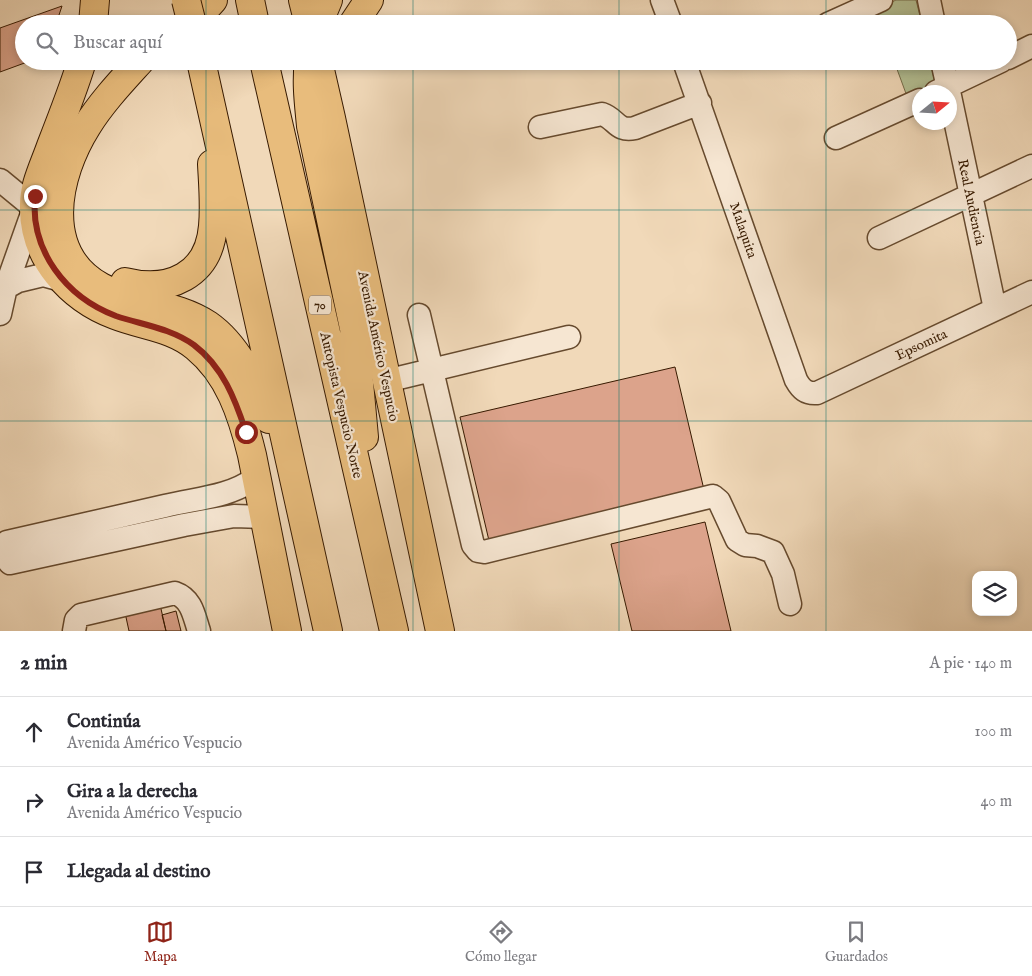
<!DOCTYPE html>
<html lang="es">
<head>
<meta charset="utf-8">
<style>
	body { margin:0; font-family:"IM FELL English",serif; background:#f2f2f3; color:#2b2b33 }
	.controls { position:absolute; right:15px; bottom:15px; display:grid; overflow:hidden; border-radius:10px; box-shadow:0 2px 8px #0003 }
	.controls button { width:45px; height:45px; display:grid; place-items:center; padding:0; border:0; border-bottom:1px solid #e1e1e2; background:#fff; color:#2b2b33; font:25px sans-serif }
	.compass { position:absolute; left:912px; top:85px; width:45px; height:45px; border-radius:50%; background:#fff; box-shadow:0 2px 8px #0003; rotate:72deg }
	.stop { position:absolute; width:15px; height:15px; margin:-11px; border:4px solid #8f2418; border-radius:50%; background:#fff }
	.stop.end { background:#8f2418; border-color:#fff; box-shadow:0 1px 5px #0008 }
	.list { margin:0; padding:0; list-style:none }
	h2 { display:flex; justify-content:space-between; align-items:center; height:65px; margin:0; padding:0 20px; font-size:21px }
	h2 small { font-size:16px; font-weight:400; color:#7c7c81 }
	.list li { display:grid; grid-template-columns:32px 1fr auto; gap:15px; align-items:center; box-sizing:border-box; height:70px; padding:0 20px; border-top:1px solid #e1e1e2 }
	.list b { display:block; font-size:19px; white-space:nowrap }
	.list p { margin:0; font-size:16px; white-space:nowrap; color:#7c7c81 }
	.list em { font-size:16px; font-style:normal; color:#7c7c81 }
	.icon { flex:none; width:28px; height:28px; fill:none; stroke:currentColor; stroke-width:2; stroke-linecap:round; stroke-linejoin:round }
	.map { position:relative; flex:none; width:1032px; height:631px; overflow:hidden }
	.search { position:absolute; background:#fff; box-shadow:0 2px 8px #0003; left:15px; right:15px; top:15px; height:55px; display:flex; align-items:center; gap:12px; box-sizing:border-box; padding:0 18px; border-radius:28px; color:#7c7c81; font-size:19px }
	.sheet { height:275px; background:#fff }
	nav { display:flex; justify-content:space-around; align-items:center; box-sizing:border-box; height:70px; border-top:1px solid #e1e1e2; background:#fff; font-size:14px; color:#7c7c81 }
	nav a { display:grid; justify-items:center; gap:2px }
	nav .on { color:#8f2418 }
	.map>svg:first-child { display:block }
	.green { fill:#b4c094; stroke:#766d4a }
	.building { fill:#dca38b; stroke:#371a00 }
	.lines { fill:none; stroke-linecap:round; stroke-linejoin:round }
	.minor-casing { stroke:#664a2e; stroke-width:25 }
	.major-casing { stroke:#371a00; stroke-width:30 }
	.highway-casing { stroke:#371a00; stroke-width:30 }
	.minor { stroke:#f6e6d2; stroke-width:22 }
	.major { stroke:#e8bc7c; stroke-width:28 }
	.highway { stroke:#e8bc7c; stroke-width:28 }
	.highway-bridge-casing { stroke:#371a00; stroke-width:30; stroke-linecap:butt }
	.highway-bridge { stroke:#e8bc7c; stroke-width:28 }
	.route { stroke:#8f2418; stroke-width:6 }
	.grid { fill:none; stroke:#0f766e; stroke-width:1; stroke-opacity:0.55 }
	.labels { text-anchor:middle; stroke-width:4.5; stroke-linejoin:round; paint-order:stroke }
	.shield { fill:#f6e6d2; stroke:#70573f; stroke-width:1 }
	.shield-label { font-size:12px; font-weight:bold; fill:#371a00 }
	.street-label { font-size:14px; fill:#371a00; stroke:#f6e6d2 }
</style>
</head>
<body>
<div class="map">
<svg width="1032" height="631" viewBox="0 0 1032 631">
	<rect width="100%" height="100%" fill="#f1d9b9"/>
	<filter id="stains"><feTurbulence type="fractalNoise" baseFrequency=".004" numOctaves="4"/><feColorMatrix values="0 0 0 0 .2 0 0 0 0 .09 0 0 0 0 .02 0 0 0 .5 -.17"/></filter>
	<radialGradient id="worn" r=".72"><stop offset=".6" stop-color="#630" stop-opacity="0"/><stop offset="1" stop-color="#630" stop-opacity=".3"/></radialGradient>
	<path class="green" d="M896 0H916L922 24H880L875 10Z
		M894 61H930L936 87 908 99Z"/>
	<path class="building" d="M62 6 56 24H24V61H30L0 72V28Z
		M675 367 705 494 490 545 460 417Z
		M705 522 731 631H632L611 544Z
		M159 600 166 631H129L124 608Z
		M176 611 181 631H166L162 615Z"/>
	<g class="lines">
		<g class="minor-casing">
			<path id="minor" d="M662 0 671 24
				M929 0 934 24
				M828 24 881 0
				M1008 58 1032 46
				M684 61 796 380C801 389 806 394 817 393L1032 292
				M942 61 949 92
				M936 92 1001 61
				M950 96 995 309
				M540 127 602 114C617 119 616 132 635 128L700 103
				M836 138 920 100
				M0 180 34 208 6 287 0 314
				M879 238 1032 166
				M0 291 18 281 43 275 61 280
				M419 315 473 545 478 551 484 552 713 496 719 501 737 540 745 545 757 546 773 552 783 574 790 604
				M386 381 569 337
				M0 552 10 563 184 525 234 516 264 517
				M1 552 7 542C60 530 112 518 165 506 198 498 227 498 256 478
				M74 631 76 620 81 615 175 593C192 599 194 616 199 631"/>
		</g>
		<g class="major-casing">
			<path id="major" d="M303 0 309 24
				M93 24 95 0
				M353 24 369 0
				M82 61C73 90 62 118 51 146 44 166 33 187 34 208 34 258 70 298 115 315 143 326 172 327 196 347 229 374 242 414 252 455L287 631
				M318 61 331 118 440 631"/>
		</g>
		<g class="highway-casing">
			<path id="highway" d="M250 0 255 24
				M191 24 213 0
				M318 24 328 0
				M140 61C121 82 102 102 87 126 56 175 39 253 101 287 134 305 175 303 208 325 237 345 257 387 269 419
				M201 61 328 631
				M264 61 394 631
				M309 61C306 83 309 104 311 126L354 328 364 437
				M125 282C169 293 209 276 213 226 215 205 213 184 212 164"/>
		</g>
		<use href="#minor" class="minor"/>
		<use href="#major" class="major"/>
		<use href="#highway" class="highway"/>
		<g class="highway-bridge-casing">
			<path id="highway-bridge" d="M186 0 192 24"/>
		</g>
		<use href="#highway-bridge" class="highway-bridge"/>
	</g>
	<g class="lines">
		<path class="route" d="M35 196C30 251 66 297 116 316 143 325 170 328 194 345 223 367 235 399 246 432"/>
	</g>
	<path class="grid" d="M206 0V24M413 0V24M619 0V24M826 0V24M206 61V631M413 61V631M619 61V631M826 61V631M0 210H1032M0 421H1032"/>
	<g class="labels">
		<rect class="shield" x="309" y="295.5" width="22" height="19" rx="4"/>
		<g class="shield-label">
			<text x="320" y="309">70</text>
		</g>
		<g class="street-label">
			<text transform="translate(972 202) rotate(78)" y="5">Real Audiencia</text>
			<text transform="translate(744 230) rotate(71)" y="5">Malaquita</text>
			<text transform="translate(921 344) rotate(-25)" y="5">Epsomita</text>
			<text transform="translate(379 346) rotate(78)" y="5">Avenida Américo Vespucio</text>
			<text transform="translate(342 405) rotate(77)" y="5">Autopista Vespucio Norte</text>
		</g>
	</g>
	<rect width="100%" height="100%" filter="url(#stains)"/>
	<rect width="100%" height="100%" fill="url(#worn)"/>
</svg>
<div class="controls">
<button><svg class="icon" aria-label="layers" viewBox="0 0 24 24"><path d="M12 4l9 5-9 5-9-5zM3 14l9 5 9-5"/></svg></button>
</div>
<svg class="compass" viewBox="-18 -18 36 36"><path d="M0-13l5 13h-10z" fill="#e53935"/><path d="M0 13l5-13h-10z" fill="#7c7c81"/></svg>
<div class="stop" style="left:246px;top:432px"></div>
<div class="stop end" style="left:35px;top:196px"></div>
<div class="search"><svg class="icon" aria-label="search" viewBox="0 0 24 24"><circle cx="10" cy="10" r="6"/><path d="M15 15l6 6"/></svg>Buscar aquí</div>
</div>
<section class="sheet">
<h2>2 min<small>A pie · 140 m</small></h2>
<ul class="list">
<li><svg class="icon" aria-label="ahead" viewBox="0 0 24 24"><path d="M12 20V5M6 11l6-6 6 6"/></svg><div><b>Continúa</b><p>Avenida Américo Vespucio</p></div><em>100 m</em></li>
<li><svg class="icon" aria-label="right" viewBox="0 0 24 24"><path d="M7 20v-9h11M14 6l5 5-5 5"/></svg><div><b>Gira a la derecha</b><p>Avenida Américo Vespucio</p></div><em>40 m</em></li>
<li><svg class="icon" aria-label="arrive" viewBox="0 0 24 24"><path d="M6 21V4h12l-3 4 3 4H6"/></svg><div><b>Llegada al destino</b></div></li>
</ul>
</section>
<nav>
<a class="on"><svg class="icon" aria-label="map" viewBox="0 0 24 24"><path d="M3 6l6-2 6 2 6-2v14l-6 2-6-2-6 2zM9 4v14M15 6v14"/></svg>Mapa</a>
<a><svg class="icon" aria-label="directions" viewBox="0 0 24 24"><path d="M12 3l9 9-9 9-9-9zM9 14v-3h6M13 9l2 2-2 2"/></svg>Cómo llegar</a>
<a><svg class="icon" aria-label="saved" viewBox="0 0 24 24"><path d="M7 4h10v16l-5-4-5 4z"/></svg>Guardados</a>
</nav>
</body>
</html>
